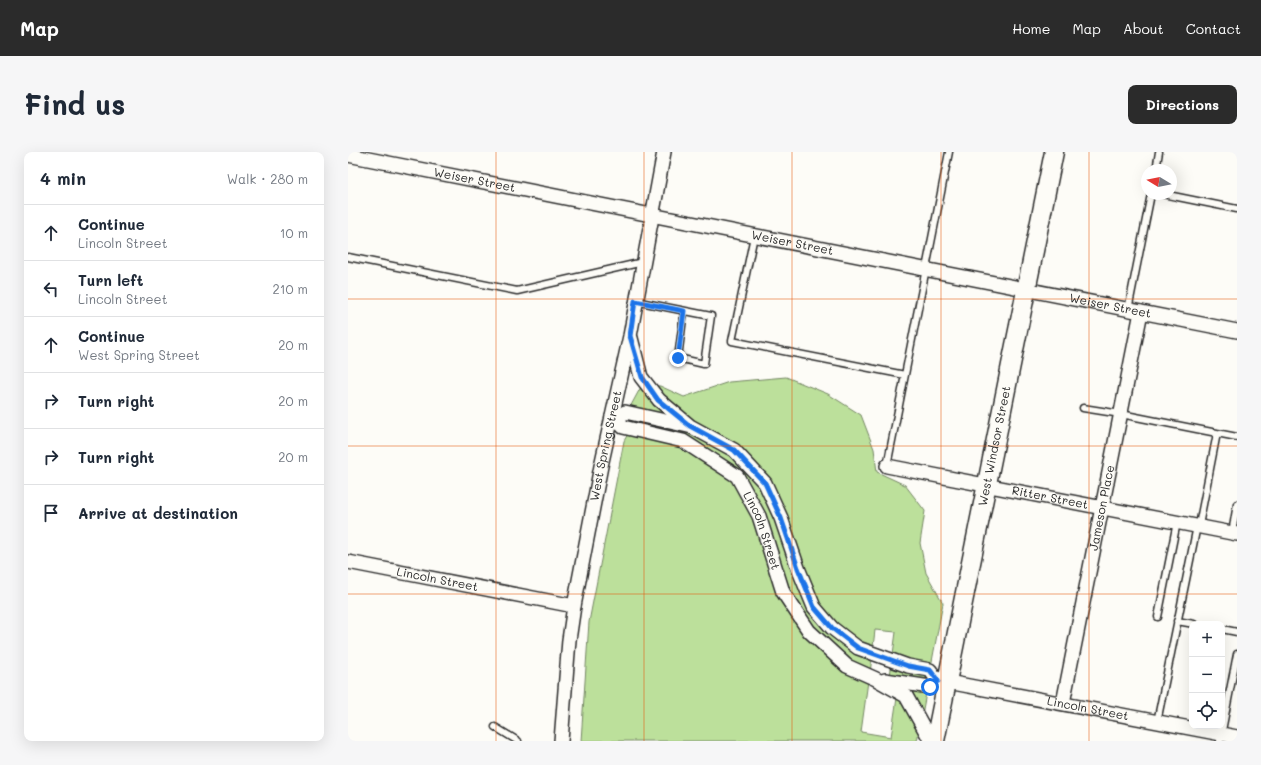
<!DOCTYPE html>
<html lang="en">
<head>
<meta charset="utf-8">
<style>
	body { margin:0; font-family:Mali,sans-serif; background:#f6f6f7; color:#1f2937 }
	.controls { position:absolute; right:12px; bottom:12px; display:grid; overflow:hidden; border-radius:8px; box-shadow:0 4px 16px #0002 }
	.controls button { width:36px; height:36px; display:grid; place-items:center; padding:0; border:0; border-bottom:1px solid #e0e1e3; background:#fff; color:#1f2937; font:20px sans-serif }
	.compass { position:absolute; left:793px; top:12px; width:36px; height:36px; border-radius:50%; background:#fff; box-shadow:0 4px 16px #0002; rotate:280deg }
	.stop { position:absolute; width:12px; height:12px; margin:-9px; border:3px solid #1a73e8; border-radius:50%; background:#fff }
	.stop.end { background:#1a73e8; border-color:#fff; box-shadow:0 1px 4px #0008 }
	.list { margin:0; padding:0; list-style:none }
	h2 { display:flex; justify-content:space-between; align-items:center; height:52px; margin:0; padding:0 16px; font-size:17px }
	h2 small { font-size:13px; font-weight:400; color:#747a83 }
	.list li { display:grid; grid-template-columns:26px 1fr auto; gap:12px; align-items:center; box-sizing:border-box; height:56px; padding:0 16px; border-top:1px solid #e0e1e3 }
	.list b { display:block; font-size:15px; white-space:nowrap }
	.list p { margin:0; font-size:13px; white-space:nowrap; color:#747a83 }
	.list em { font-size:13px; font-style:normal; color:#747a83 }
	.icon { flex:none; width:22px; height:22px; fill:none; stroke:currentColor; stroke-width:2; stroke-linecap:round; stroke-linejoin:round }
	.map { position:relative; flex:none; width:889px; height:589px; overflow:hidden; border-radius:8px }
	header { display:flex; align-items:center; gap:24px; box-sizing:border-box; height:56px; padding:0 20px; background:#2b2b2b; color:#fff }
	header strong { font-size:19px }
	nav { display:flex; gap:22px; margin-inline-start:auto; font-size:14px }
	.intro { display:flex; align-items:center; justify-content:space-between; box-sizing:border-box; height:96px; padding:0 24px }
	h1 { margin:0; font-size:28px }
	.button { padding:10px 18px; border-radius:8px; background:#2b2b2b; color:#fff; font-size:14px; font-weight:700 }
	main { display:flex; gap:24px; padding:0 24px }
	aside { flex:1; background:#fff; border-radius:8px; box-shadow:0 4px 16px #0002 }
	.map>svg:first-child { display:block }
	.green { fill:#bce09b; stroke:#748663; fill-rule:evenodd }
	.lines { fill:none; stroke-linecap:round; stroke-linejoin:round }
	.service-casing { stroke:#2b2b2b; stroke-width:9 }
	.minor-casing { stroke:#2b2b2b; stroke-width:16 }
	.secondary-casing { stroke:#2b2b2b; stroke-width:21 }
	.service { stroke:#fdfcf7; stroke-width:6 }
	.minor { stroke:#fdfcf7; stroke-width:13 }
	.secondary { stroke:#fdfcf7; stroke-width:18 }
	.route { stroke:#1a73e8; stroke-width:5 }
	.grid { fill:none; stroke:#e8590c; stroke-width:1; stroke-opacity:0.55 }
	.labels { text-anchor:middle; stroke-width:3; stroke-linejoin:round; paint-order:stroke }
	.street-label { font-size:12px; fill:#2b2b2b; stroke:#fdfcf7 }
</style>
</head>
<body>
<header>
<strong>Map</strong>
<nav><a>Home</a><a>Map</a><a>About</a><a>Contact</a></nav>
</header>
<div class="intro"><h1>Find us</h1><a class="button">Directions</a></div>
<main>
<aside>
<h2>4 min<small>Walk · 280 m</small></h2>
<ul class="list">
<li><svg class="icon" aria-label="ahead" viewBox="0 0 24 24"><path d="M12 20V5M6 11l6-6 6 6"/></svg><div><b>Continue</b><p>Lincoln Street</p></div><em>10 m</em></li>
<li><svg class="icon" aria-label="left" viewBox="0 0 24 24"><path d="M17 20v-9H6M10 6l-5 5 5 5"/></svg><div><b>Turn left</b><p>Lincoln Street</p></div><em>210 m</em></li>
<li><svg class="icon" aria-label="ahead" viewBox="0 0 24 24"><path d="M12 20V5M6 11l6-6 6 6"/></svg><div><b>Continue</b><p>West Spring Street</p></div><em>20 m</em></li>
<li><svg class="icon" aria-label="right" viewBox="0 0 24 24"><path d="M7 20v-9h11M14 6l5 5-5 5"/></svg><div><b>Turn right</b></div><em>20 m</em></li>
<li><svg class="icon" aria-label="right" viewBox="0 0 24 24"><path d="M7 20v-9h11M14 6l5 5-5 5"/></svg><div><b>Turn right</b></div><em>20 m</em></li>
<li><svg class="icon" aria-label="arrive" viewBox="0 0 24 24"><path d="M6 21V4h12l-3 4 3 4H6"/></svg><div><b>Arrive at destination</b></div></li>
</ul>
</aside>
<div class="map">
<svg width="889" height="589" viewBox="0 0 889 589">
	<rect width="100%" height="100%" fill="#fdfcf7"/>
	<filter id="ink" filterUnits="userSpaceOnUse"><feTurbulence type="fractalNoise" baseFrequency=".025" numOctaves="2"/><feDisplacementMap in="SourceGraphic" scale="8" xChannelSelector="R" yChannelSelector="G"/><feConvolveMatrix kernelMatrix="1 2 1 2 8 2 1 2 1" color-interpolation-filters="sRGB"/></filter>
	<g filter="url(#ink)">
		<path class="green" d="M438 225 480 242 513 263 526 297 529 320 557 333 577 359 572 391 578 421 595 451 569 589H233L241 470 276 289 281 280 280 259 294 233 312 234 336 245 381 230ZM527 478 548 480 542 524 522 522ZM520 529 551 533 543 585 513 580Z"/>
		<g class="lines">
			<g class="service-casing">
				<path id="service" d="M808 18 811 0
					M815 42 889 57
					M406 84 384 189 557 223
					M0 105 169 139 295 110
					M287 149 363 164 356 212 330 206 336 159
					M780 158 803 42
					M735 256 773 262 889 285
					M539 314 601 0
					M884 381 889 352
					M810 465 829 370
					M829 469 846 472
					M874 477 889 480
					M809 570 849 374 852 368 869 281
					M147 575 170 589
					M872 589 889 502"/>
			</g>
			<g class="minor-casing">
				<g id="minor">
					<path id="s1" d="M0 3 889 179"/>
					<path d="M283 186 293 225 311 248 342 274 386 298 417 331 433 366 450 416 466 455 484 476 510 496 560 514 582 518 590 529"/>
					<path id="s2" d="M264 265 270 267 275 275 335 289 389 324 411 364 435 440 461 479 499 514 528 527 558 544 583 589"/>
					<path d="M270 267 277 260 340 274"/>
					<path id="s3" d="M539 314 889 382"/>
					<path id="s4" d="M0 410 226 454"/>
					<path id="s5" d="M537 528 582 535 590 529 600 530 889 585"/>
					<path id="s6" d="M715 551 793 160"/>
					<path id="s7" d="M213 589 221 488 226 454 253 314 282 184 316 0"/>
				</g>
			</g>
			<g class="secondary-casing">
				<g id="secondary">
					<path id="s8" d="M587 589 706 0"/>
				</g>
			</g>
			<use href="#service" class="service"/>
			<use href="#minor" class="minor"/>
			<use href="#secondary" class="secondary"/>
		</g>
	</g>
	<g class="lines" filter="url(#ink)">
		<path class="route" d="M330 206 336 159 287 149 282 184 294 225 310 248 342 274 386 298 417 331 433 366 450 416 466 455 484 476 510 496 560 514 582 518 590 529 582 535"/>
	</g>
	<path class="grid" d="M148 0V589M296 0V589M444 0V589M593 0V589M741 0V589M0 147H889M0 294H889M0 442H889"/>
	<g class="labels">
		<g class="street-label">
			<text dy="4" stroke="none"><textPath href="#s1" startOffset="129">Weiser Street</textPath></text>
			<text dy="4" stroke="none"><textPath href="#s1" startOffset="453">Weiser Street</textPath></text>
			<text dy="4" stroke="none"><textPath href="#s1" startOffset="777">Weiser Street</textPath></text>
			<text dy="4" stroke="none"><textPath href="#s7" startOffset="299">West Spring Street</textPath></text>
			<text dy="4" stroke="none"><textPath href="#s8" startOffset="301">West Windsor Street</textPath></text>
			<text dy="4" stroke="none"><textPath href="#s3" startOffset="166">Ritter Street</textPath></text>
			<text dy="4" stroke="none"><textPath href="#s6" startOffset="199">Jameson Place</textPath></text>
			<text dy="4" stroke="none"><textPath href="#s2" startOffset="202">Lincoln Street</textPath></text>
			<text dy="4" stroke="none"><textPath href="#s4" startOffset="91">Lincoln Street</textPath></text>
			<text dy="4" stroke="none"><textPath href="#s5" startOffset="208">Lincoln Street</textPath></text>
		</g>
	</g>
</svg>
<div class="controls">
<button>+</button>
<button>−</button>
<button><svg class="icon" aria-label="locate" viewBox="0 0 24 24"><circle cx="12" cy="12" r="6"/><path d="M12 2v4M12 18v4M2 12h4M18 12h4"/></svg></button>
</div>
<svg class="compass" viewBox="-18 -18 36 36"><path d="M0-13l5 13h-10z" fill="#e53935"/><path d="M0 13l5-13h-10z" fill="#747a83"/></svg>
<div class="stop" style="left:582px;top:535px"></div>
<div class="stop end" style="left:330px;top:206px"></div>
</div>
</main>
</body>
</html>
